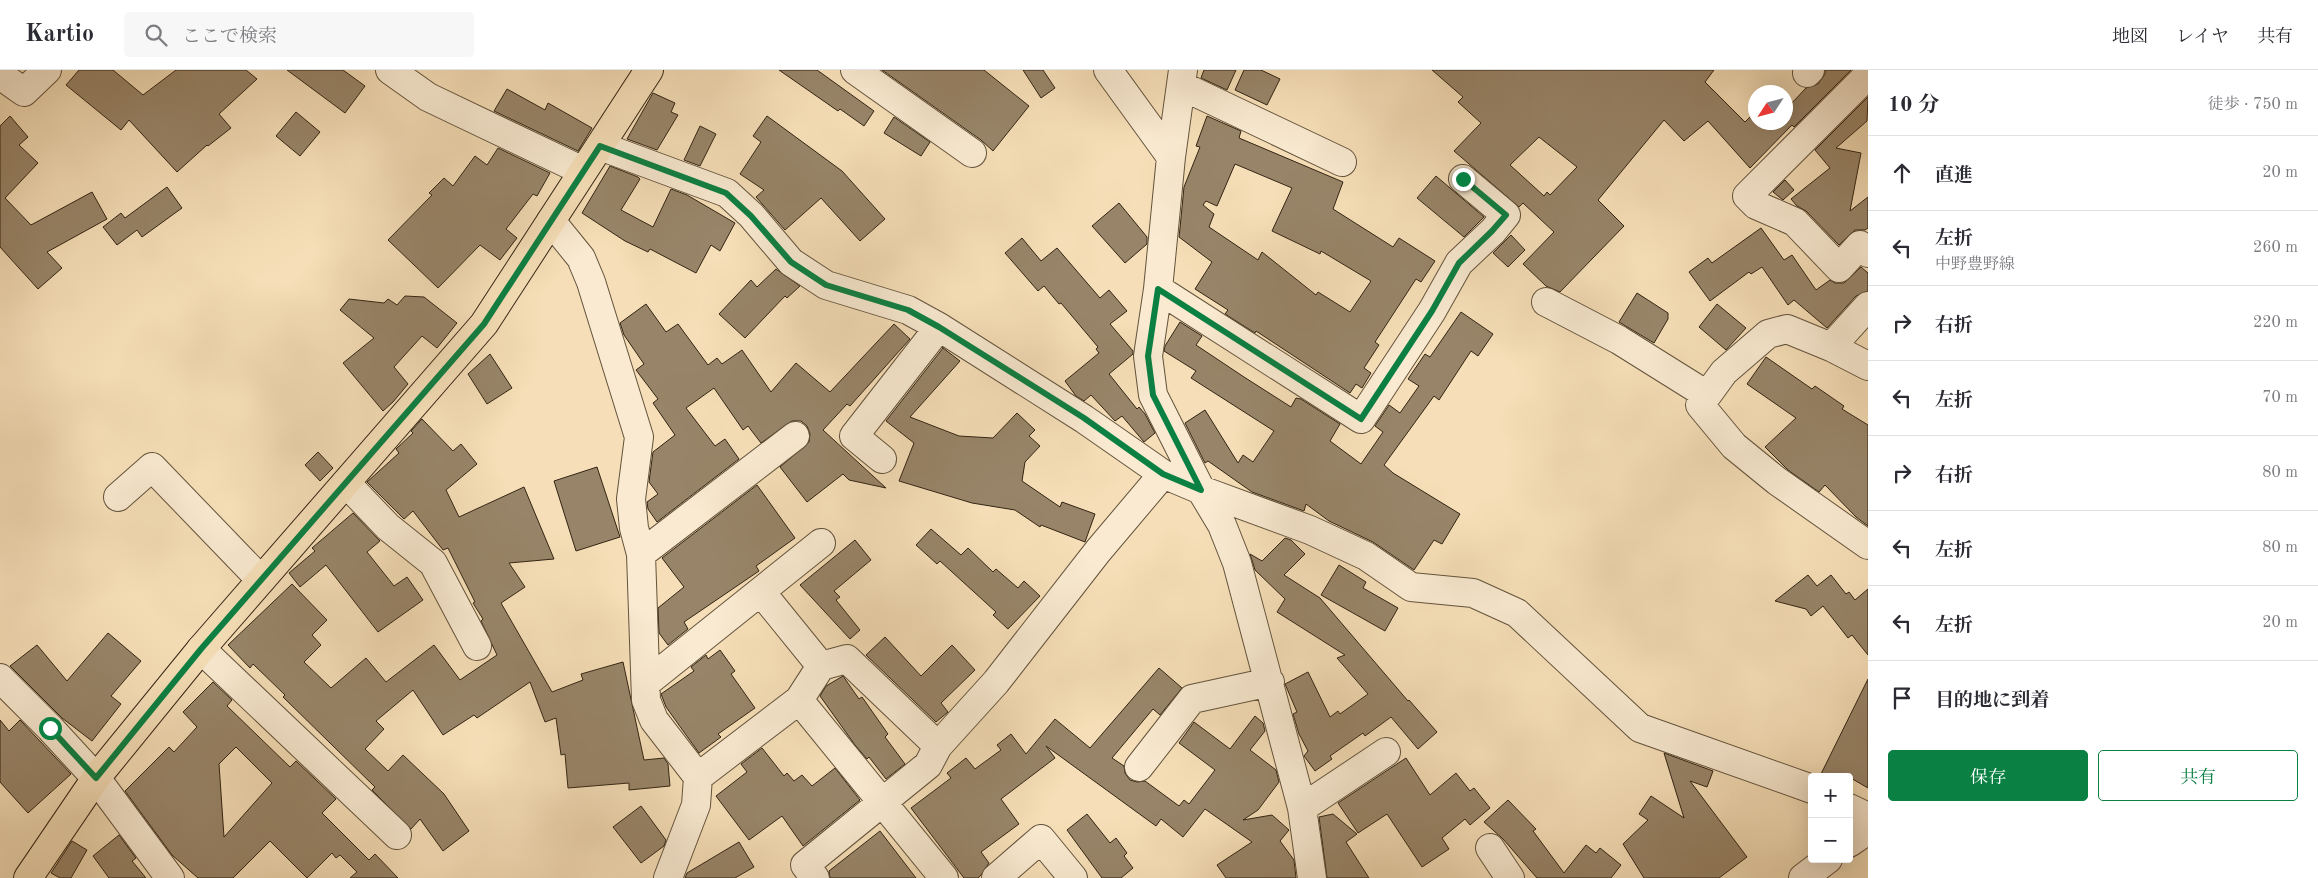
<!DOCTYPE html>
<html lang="ja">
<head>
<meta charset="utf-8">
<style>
	body { margin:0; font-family:"Old Standard TT","Noto Serif JP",serif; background:#f7f7f7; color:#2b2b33 }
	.controls { position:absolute; right:15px; bottom:15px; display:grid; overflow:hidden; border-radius:5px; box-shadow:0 5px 20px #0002 }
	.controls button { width:45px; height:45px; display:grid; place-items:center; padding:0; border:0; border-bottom:1px solid #e1e1e2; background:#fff; color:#2b2b33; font:25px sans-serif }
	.compass { position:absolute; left:1748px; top:15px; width:45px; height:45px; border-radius:50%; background:#fff; box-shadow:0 5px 20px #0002; rotate:234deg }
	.stop { position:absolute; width:15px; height:15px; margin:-11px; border:4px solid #0b8043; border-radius:50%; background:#fff }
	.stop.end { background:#0b8043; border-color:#fff; box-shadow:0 1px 5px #0008 }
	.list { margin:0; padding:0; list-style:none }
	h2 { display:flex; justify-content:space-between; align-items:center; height:65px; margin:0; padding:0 20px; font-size:21px }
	h2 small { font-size:16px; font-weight:400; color:#7c7c81 }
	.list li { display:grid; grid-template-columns:32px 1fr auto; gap:15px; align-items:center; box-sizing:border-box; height:75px; padding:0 20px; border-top:1px solid #e1e1e2 }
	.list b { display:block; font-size:19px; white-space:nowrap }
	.list p { margin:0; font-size:16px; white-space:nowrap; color:#7c7c81 }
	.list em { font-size:16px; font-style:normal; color:#7c7c81 }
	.actions { display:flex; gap:10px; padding:15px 20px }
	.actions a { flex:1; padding:11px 0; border:1px solid #0b8043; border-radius:5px; text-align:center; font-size:18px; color:#0b8043 }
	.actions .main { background:#0b8043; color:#fff }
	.icon { flex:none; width:28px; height:28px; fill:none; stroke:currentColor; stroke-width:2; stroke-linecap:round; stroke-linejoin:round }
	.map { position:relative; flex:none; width:1868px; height:808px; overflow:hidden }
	header { display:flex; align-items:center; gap:30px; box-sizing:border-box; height:70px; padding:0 25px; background:#fff; border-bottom:1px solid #e1e1e2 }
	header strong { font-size:24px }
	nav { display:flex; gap:28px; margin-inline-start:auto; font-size:18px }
	.search { width:350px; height:45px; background:#f7f7f7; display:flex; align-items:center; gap:12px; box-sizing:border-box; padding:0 18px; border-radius:5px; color:#7c7c81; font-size:19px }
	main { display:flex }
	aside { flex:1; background:#fff }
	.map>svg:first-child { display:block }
	.building { fill:#988569; stroke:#322413; fill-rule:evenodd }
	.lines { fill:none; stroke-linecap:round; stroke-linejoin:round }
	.minor-casing { stroke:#63533c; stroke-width:30 }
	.major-casing { stroke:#322413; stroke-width:30 }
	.minor { stroke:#f9ead1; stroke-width:28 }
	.major { stroke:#f6dfb8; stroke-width:28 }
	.route { stroke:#0b8043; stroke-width:6 }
</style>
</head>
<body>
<header>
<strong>Kartio</strong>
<div class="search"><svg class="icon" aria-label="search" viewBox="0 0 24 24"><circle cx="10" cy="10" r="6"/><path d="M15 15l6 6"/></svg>ここで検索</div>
<nav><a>地図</a><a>レイヤ</a><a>共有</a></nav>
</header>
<main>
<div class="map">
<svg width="1868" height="808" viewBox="0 0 1868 808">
	<rect width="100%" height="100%" fill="#f6dfb8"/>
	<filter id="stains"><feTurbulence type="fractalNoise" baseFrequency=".004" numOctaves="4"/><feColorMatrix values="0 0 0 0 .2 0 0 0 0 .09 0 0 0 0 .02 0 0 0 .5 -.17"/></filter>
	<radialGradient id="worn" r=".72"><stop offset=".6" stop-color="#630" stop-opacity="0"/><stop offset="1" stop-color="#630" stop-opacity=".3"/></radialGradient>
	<path class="building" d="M79 0H113L143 25 176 0H246L257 9 219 44 231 58 208 76 207 75 177 102 129 50 121 60 66 15Z
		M287 0H343L365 16 345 43Z
		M779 0H817L874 41 864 56 840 39 838 41Z
		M882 0H984L1029 36 993 81 981 70Z
		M1023 0H1043L1055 18 1041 28Z
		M1204 0H1236L1227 20 1201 8Z
		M1244 0H1261L1280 9 1267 35 1235 20Z
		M1432 0H1714L1705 12 1745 52 1756 41V52H1786V31L1790 35 1806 18 1818 14 1825 4V0H1851L1794 57 1792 55 1750 98 1708 51 1684 71 1664 50 1598 130 1624 156 1560 222 1546 216 1523 194 1554 162 1523 133 1519 137 1454 81 1481 53 1458 32 1463 27ZM1539 67 1577 97 1550 125 1547 122 1544 126 1510 95Z
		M507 19 545 40 548 33 592 58 578 81 494 41Z
		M653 23 675 33 671 42 678 45 657 80 627 69Z
		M1868 27 1867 51 1836 78 1861 83 1850 141 1868 127V158L1865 160H1855L1839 175 1806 141 1797 136 1791 129 1830 98 1815 80Z
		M296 42 320 62 300 86 276 66Z
		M10 46 28 67 19 75 38 93 5 128 31 155 92 122 107 149 47 182 62 198 38 219 0 177V56Z
		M767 46 842 101 885 149 860 171 821 128 785 160 756 127 764 120 740 104 761 72 753 66Z
		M1207 46 1241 61 1239 68 1343 112 1333 139 1393 177 1399 168 1435 191 1421 212 1416 209 1375 272 1379 275 1364 298 1371 303 1362 318 1356 314 1350 323 1256 261 1255 263 1225 244 1228 240 1195 219 1212 192 1179 167 1180 158 1184 117 1200 77 1196 76ZM1235 94 1292 118 1272 161 1320 184 1321 181 1371 211 1350 242 1318 222 1316 225 1262 182 1258 190 1209 157 1214 144 1203 135 1206 131 1217 136Z
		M894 47 930 72 921 86 884 63Z
		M700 56 716 64 700 96 684 90Z
		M498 78 550 103 537 126 533 124 506 159 517 168 500 190 480 175 438 218 388 170 432 125 429 123 444 108 453 116 475 86 487 95Z
		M610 96 638 107 640 109 621 140 653 157 671 119 687 125 735 153 720 181 711 175 696 203 650 179 648 182 625 171 582 143Z
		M1436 106 1484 147 1464 167 1417 128Z
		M1785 110 1794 120 1783 130 1773 122Z
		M167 117 182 138 142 167 137 160 117 175 103 157 121 143 125 148Z
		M1119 133 1147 167V174L1125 193 1092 156Z
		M1761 158 1784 190 1792 185 1816 220 1830 210 1835 213H1844L1861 197 1868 203V221L1856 226 1827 258 1794 230 1788 235 1762 197 1751 204 1749 202 1710 231 1689 202 1708 188 1712 193Z
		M1511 165 1525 180 1508 197 1493 183Z
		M1022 168 1041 191 1057 178 1100 228 1109 220 1127 241 1110 254 1133 281V284L1109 304 1137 339 1139 337 1145 344 1155 363 1144 372 1122 346 1115 351 1091 325 1084 331 1076 326 1065 311 1099 283 1096 279 1098 277 1061 233 1059 234 1044 216 1038 221 1005 183Z
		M776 199 800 216 787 228 785 226 745 268 719 244 751 210 757 217Z
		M1637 223 1668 243V249L1654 273 1619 252Z
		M405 226 424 227 457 253 437 278 422 266 394 297 408 314 393 332 383 341 343 293 374 268 340 240 349 229 384 233 388 229 397 235Z
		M646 234 666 262 678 254 708 295 717 288 722 294 742 280 771 322 796 293 830 322 894 254 910 269 850 336 847 334 823 360 886 418 849 410 843 404 807 432 780 397 809 372 810 364 807 356 801 351H792L761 373 748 356 743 360 714 318 686 338 715 376 725 369 739 389 657 452 648 439 647 432 658 424 649 412 653 382 675 365 653 333 658 329 636 300 644 294 624 265 620 253Z
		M1717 234 1746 258 1726 280 1699 257Z
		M1461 242 1493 264 1478 286 1471 281 1439 330 1434 326 1384 395 1393 403 1460 444 1442 474 1434 470 1414 500 1373 472 1329 451 1306 434 1304 441 1252 422 1208 391 1205 393 1185 353 1205 340 1238 393 1243 385 1253 392 1274 361 1191 308 1196 301 1164 281 1165 276 1180 252 1202 266 1196 275 1244 307 1291 337 1296 328 1301 329 1340 354 1330 371 1361 394 1383 362 1375 356 1389 335 1400 343 1419 316 1408 309 1425 284 1430 287Z
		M943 278 960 291 910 347 959 366 993 368 1017 343 1035 360 1029 366 1040 376 1025 392 1022 411 1060 437 1062 432 1095 444 1085 472 1041 455 1040 457 1015 440 972 433 899 411 914 373 886 351Z
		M490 284 512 318 487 334 468 304Z
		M1766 287 1812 319 1815 316 1844 336 1842 339 1868 355V456L1856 447 1825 415 1819 422 1788 400 1765 377 1796 348 1747 314Z
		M422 349 453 381 461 374 477 394 446 420 459 447 524 417 554 489 509 493 525 517 501 533 552 622 583 610 581 604 623 592 644 690 664 688 668 694 670 716 629 720V713L568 718 565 684 561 685 556 648 545 652 530 612 477 648 474 645 443 665 413 620 376 651 384 659 365 679 388 701 403 685 444 724 469 761 443 781 420 749 411 759 372 720 375 717 283 627 285 625 253 594 250 598 228 575 292 514 327 550 312 565 321 575 304 592 331 618 366 588 386 612 434 575 460 610 497 585 481 551 483 549 473 533 475 532 448 478 443 480 413 441 404 449 367 412 399 383 396 379 413 363 411 361Z
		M318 382 333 398 320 411 305 395Z
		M597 397 620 467 576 481 554 411Z
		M757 415 795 468 756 496 759 501 684 552 688 559 668 575 659 563 658 538 684 517 662 488Z
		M353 443 380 471 367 482 394 516 407 507 423 530 378 562 326 495 300 517 289 503 315 481 312 478Z
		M931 459 961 485 968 478 993 502 996 499 1018 518 1024 511 1040 526 1008 559 993 545 996 542 940 491 937 494 916 475Z
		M1285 468 1291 470 1305 484 1284 505 1320 528 1408 631 1409 630 1437 662 1418 679 1391 647 1365 666 1363 663 1330 686 1332 689 1315 701 1304 686 1308 681 1299 664 1293 644 1297 642 1285 614 1308 602 1330 647 1338 641 1340 644 1368 624 1337 588 1345 585 1277 542 1285 529 1255 500 1250 484 1262 491Z
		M855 470 871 490 834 521 840 527 836 530 860 560 850 569 800 515Z
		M1339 495 1366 512 1363 518 1398 538 1385 561 1321 525Z
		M1808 505 1817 516 1831 505 1846 524 1849 522 1855 530 1868 519V585L1852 565 1848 568 1823 536 1811 546 1806 539 1775 531Z
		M108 563 141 591 111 626 121 634 92 671 62 648 10 596 37 575 67 611Z
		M885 567 921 606 952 575 975 600 941 633 948 642 936 652 866 585Z
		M720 580 735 601 731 604 755 638 718 664 721 667 699 683 666 637 661 624 694 601 691 597 706 585 708 589Z
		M1159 598 1182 618 1160 645 1153 639 1112 688 1124 696 1125 703 1130 710 1137 712 1145 711 1179 736 1184 730 1189 734 1215 700 1179 673 1194 652 1230 679 1255 646 1263 653 1265 661 1250 680 1276 700 1279 712 1258 740 1243 750 1272 745 1289 760 1280 771 1294 790 1296 808H1226L1217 795 1252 772 1205 739 1183 767 1161 749 1156 756 1046 676 1055 688 1001 729 1019 754 981 782 989 793 981 805 978 808H964L911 738 951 708 947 703 966 688 975 699 1001 680 997 675 1011 664 1026 684 1055 649 1090 678Z
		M843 606 859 629 862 627 888 664 885 667 905 694 886 709 869 687 867 689 855 675 820 626 826 616Z
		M1868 609V718L1849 707 1820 706Z
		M213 612 232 630 227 636 290 697 296 691 336 729 322 743 369 790 375 784 398 808H350L357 802 340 785 336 788 332 783 307 808 270 771 233 808H198L172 785 125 721 169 677 174 682 197 657 183 642ZM236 677 272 713 224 767 219 694Z
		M0 650 9 661 20 650 71 704 28 743 0 712Z
		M762 678 784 706 787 703 794 711 802 705 812 716 835 698 860 730 803 776 782 746 749 770 716 726 747 702 741 694Z
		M1664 683 1713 701 1707 717 1690 711 1747 787 1719 808H1644L1623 774 1648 750 1639 744 1651 726 1684 748Z
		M1406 688 1430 725 1456 703 1470 721 1474 718 1490 738 1470 755 1465 749 1442 768 1449 779 1422 797 1387 744 1358 763 1338 733Z
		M1508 730 1536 759 1533 761 1564 803 1586 775 1596 783 1600 778 1621 795 1611 808H1537L1503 769 1484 752Z
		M641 736 666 770 664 776 641 793 613 757Z
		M1087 744 1110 773 1116 768 1127 783 1124 786 1133 798 1121 808H1102L1067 760Z
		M1333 744 1357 764 1346 772 1369 808H1327L1319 747Z
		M880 761 916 808H830L829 801Z
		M119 765 136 788 132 791 146 808H109L93 786Z
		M72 771 87 780 71 808H60L51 803Z
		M739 772 754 797 735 808H685L687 803Z"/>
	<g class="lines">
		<g class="minor-casing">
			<path id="minor" d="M390 0 428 27 583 101
				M855 0 972 83
				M1108 0 1171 87
				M1183 0 1171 87 1158 219 1148 286 1153 325 1201 420 1222 455 1237 493 1302 738 1312 808
				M1807 3 1810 0
				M0 5 24 22 47 0
				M1868 5 1747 126 1756 135 1795 152 1839 198 1860 175 1868 183
				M1182 16 1342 92
				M600 76 727 123 751 145 791 192 826 215 908 240 939 257 1084 349 1163 404 1201 420 1310 460 1366 486 1411 517 1473 523 1517 543 1640 658 1812 719
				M551 151 581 188 591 212 639 367 631 429 634 458 641 484 646 630 654 650 698 707 696 735 668 808
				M1158 219 1361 349 1432 241 1459 193 1493 161 1506 145 1463 109
				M1546 232 1619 270 1707 325
				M1831 277 1868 236
				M1868 296 1831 277 1787 259 1768 264 1724 302 1700 335 1734 376 1777 411 1868 475
				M882 389 854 366 939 257
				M346 413 388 457 433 493 477 576
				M118 427 152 397 261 510
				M641 484 795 366
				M761 522 821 596
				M201 579 397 765
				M0 608 50 658 96 708 170 808
				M646 613 821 473
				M799 630 944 808
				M1139 697 1192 629 1270 612
				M698 707 799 630 821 596 847 589 938 676
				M1302 738 1386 682
				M1849 738 1868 747
				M1849 773 1868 760
				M1490 778 1510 808
				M815 808 805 795 928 695 938 676 996 612 1098 481 1163 404
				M996 808 1041 769 1073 808
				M1803 808 1828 789"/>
		</g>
		<g class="major-casing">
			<path id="major" d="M28 808 96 708 201 579 484 254 649 0"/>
		</g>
		<use href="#minor" class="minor"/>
		<use href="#major" class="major"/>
	</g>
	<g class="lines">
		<path class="route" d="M50 658 96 708 201 579 484 254 600 76 726 123 751 146 791 192 826 215 908 240 939 257 1084 348 1163 404 1201 420 1153 325 1148 286 1158 219 1361 349 1432 241 1459 193 1492 161 1506 145 1463 109"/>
	</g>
	<rect width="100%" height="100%" filter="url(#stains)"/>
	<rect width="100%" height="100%" fill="url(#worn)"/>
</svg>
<div class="controls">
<button>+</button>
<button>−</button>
</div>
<svg class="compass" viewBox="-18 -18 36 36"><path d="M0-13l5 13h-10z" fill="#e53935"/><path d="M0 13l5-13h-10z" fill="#7c7c81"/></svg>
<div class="stop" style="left:50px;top:658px"></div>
<div class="stop end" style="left:1463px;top:109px"></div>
</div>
<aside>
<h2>10 分<small>徒歩 · 750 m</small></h2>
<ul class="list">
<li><svg class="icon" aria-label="ahead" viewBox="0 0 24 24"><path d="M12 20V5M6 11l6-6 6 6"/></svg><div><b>直進</b></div><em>20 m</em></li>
<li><svg class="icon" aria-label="left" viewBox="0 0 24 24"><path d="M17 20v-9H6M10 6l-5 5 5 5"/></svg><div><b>左折</b><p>中野豊野線</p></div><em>260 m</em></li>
<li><svg class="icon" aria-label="right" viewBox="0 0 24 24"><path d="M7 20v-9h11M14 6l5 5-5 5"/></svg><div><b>右折</b></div><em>220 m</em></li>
<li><svg class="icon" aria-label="left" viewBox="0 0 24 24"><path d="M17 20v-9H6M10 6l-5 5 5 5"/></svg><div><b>左折</b></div><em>70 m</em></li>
<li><svg class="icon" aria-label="right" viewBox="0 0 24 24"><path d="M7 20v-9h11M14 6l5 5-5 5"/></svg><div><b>右折</b></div><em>80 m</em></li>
<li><svg class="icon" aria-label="left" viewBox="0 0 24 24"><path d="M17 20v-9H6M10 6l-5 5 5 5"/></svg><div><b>左折</b></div><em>80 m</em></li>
<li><svg class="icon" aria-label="left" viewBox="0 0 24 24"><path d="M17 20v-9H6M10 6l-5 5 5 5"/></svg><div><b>左折</b></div><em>20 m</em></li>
<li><svg class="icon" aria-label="arrive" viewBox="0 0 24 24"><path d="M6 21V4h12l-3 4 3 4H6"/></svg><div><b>目的地に到着</b></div></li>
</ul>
<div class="actions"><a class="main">保存</a><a>共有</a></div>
</aside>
</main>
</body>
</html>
